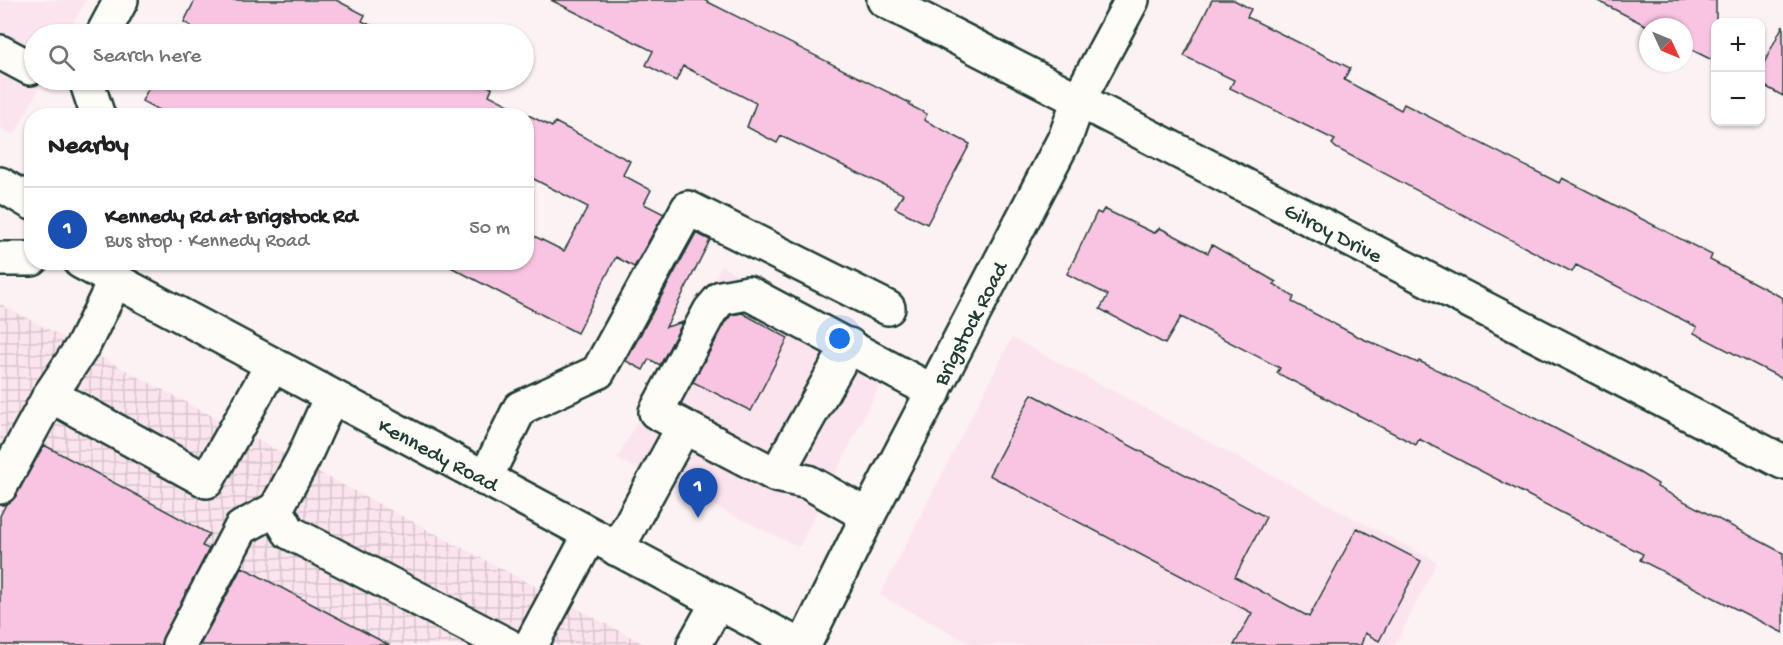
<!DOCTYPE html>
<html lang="en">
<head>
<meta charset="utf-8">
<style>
	body { margin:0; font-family:"Gochi Hand",sans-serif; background:#f2f2f2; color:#202124 }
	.controls { position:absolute; right:18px; top:18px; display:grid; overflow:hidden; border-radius:12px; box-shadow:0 2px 4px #0004 }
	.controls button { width:54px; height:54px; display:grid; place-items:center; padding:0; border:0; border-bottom:2px solid #e0e0e0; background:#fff; color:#202124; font:30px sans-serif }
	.compass { position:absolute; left:1639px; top:18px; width:54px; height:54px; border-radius:50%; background:#fff; box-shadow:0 2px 4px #0004; rotate:134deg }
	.you { position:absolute; left:840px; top:339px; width:21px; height:21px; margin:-15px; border:4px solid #fff; border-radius:50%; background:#1a73e8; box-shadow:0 0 0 9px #1a73e833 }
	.badge { display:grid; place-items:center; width:39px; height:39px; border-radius:50%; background:#2563eb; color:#fff; font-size:20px; font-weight:700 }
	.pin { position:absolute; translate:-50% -50px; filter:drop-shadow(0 2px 3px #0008) }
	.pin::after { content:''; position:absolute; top:32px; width:21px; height:18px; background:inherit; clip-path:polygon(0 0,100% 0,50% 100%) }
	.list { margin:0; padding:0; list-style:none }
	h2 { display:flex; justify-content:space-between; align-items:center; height:78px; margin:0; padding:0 24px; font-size:26px }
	h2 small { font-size:20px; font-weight:400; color:#757577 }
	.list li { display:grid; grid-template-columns:39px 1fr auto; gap:18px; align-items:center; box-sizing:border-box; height:84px; padding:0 24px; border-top:2px solid #e0e0e0 }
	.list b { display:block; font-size:22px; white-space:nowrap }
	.list p { margin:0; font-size:20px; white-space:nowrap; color:#757577 }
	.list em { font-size:20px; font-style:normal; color:#757577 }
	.icon { flex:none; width:33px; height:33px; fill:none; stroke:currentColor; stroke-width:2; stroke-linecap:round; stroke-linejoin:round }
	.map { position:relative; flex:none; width:1783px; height:645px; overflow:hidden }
	.search { position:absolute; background:#fff; box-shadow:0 2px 4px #0004; left:24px; top:24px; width:510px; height:66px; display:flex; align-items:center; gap:15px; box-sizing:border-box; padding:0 21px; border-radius:33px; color:#757577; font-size:22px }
	.panel { position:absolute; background:#fff; box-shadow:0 2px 4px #0004; left:24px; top:108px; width:510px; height:162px; border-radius:24px }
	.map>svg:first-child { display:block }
	.built { fill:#fbe4ee }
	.industrial { fill:url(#industrial-grid) }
	.building { fill:#f8c4e2; stroke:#1f3d34; stroke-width:1.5 }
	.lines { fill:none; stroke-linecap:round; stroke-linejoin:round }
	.minor-casing { stroke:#1f3d34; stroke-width:38 }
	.major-casing { stroke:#1f3d34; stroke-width:38 }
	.minor { stroke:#fdfcf7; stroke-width:33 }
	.major { stroke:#fdfcf7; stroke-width:33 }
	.labels { text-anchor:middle; stroke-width:4.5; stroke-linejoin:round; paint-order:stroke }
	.street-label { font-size:22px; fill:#1f3d34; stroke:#fdfcf7 }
</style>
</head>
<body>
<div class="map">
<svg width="1783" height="645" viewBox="0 0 1783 645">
	<defs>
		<pattern id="industrial-grid" width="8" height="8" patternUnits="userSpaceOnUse" patternTransform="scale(1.5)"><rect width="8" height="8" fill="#fbe4ee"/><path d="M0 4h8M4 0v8" fill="none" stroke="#d7c4cd"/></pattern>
	</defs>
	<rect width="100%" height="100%" fill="#fcf1f3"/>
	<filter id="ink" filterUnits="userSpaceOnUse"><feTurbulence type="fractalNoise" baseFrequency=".0167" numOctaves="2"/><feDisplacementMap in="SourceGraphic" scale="12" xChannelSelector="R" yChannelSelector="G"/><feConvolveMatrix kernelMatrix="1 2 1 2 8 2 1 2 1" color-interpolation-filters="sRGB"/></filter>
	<g filter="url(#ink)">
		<path class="built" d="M0 0H86L67 34H34V80H44L14 135 0 128Z
			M721 266 893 358 799 547 617 459Z
			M1012 338 1437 562 1395 645H973L880 595Z"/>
		<path class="industrial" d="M0 304 646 645H0Z"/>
		<path class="building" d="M195 0H336L365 15 362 21 388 34H186L191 26 184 22Z
			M551 0H704L910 103 909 105 927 114 924 120 970 144 927 224 895 208 903 194 781 136 777 143 747 127 756 103 683 66 676 81 646 65 653 51Z
			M1212 0H1234L1251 9 1247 17 1350 68 1344 80 1401 110 1404 104 1559 183 1562 178 1712 255 1710 260 1783 298V379L1694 333 1697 327 1576 265 1572 272 1336 148 1332 144 1335 140 1230 88 1234 80 1184 56Z
			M1596 0H1716V62L1684 46V27H1649Z
			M1783 25V96L1761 84V69Z
			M153 80H475L492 88 489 95 552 127 555 122 630 161 623 175 651 190 644 204 664 214 634 267 616 257 577 333 441 262H526V232L564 251 588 207 526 175V116H170L142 101Z
			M1104 209 1154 233 1160 228 1208 253 1212 245 1276 282 1274 284 1294 297 1292 302 1361 338 1418 363 1419 361 1537 419 1640 473 1658 484 1657 487 1783 553V633L1640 560 1643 554 1574 519 1419 439 1416 445 1277 373 1280 368 1181 317 1165 344 1100 309 1108 295 1067 274 1097 212 1101 214Z
			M696 233 710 240 666 327 683 322 660 365 649 359 643 370 626 361Z
			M742 313 788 338 751 411 693 382 726 322 731 315Z
			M1032 394 1266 517 1235 577 1309 617 1357 528 1421 561 1379 641 1365 633 1361 645H1234L1252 613 989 475Z
			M44 445 209 534 202 546 209 549 160 645H0V516L6 504 16 496Z
			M242 567 389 645H200Z"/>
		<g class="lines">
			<g class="minor-casing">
				<g id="minor">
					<path id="s1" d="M884 0 1783 462"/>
					<path d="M103 34 121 0"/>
					<path d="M0 52 30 68"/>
					<path d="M86 80 98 116"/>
					<path d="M115 281 84 344 50 395 207 481 272 365"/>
					<path d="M331 397 303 459 276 509 289 532 507 645"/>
					<path d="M776 475 849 345"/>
					<path d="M485 479 520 408 598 372 688 208 888 308"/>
					<path d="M0 487 50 395"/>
					<path d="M868 516 808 482 776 475 656 412 710 311 721 298 748 293 934 392"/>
					<path d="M617 549 683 428"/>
					<path d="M179 645 241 528 276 509"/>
					<path d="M531 645 590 535"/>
					<path d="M694 645 718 602"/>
					<path id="s2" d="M804 645 868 516 1066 136 1079 99 1132 0"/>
				</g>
			</g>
			<g class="major-casing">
				<g id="major">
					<path d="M0 184 32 203"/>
					<path d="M0 259H32"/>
					<path id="s3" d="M81 262 798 645"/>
				</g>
			</g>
			<use href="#minor" class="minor"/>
			<use href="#major" class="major"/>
		</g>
	</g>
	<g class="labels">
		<g class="street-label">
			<text dy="8" stroke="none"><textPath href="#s1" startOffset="506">Gilroy Drive</textPath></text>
			<text dy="8" stroke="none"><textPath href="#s2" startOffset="362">Brigstock Road</textPath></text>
			<text dy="8" stroke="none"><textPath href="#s3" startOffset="406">Kennedy Road</textPath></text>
		</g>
	</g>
</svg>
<div class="controls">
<button>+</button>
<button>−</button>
</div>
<svg class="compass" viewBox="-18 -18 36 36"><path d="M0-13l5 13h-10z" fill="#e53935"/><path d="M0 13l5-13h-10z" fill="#757577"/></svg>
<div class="you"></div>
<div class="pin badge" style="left:698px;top:518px;background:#1a4fb4">1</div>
<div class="search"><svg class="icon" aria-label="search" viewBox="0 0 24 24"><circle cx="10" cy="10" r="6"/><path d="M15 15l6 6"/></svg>Search here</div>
<section class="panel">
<h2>Nearby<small></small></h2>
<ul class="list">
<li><span class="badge" style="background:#1a4fb4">1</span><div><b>Kennedy Rd at Brigstock Rd</b><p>Bus stop · Kennedy Road</p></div><em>50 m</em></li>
</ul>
</section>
</div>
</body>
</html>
